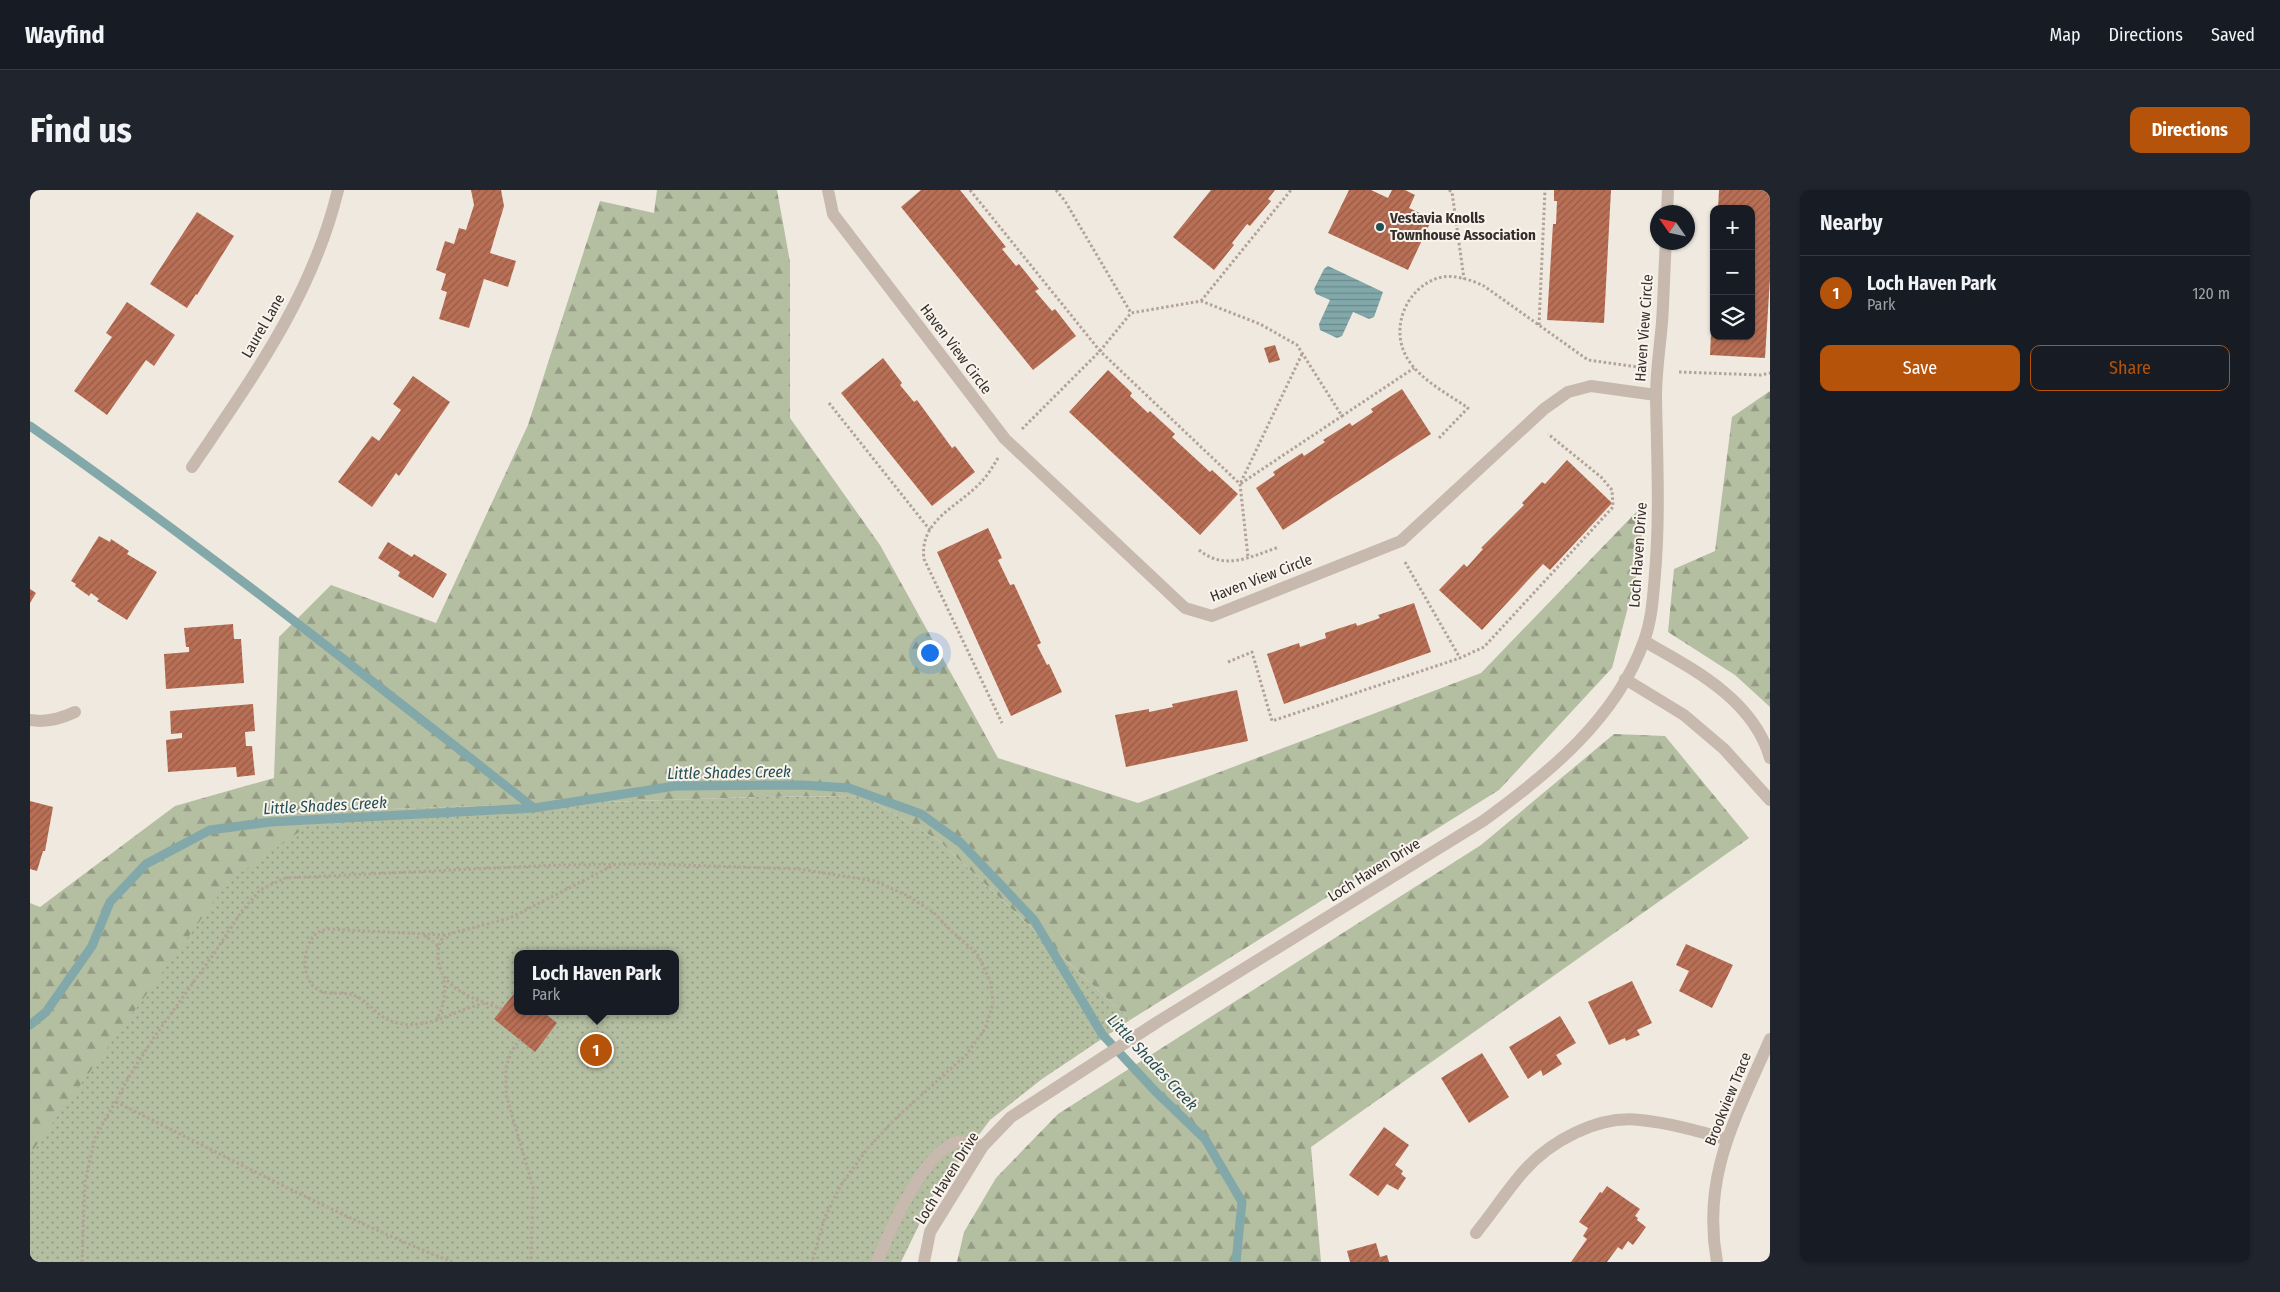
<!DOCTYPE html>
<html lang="en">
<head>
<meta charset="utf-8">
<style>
	body { margin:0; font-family:"Fira Sans Condensed",sans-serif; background:#20242c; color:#f1f3f6 }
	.controls { position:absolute; right:15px; top:15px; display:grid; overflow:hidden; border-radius:10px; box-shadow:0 1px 4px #0004 }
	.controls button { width:45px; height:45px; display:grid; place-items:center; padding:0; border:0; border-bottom:1px solid #363941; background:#171b24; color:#f1f3f6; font:25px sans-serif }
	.compass { position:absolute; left:1620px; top:15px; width:45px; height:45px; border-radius:50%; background:#171b24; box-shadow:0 1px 4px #0004; rotate:304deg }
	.you { position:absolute; left:899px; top:462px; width:18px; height:18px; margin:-12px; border:4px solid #fff; border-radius:50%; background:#1a73e8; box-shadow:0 0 0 8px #1a73e833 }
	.badge { display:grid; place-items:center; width:32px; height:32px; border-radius:50%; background:#b45309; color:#fff; font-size:16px; font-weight:700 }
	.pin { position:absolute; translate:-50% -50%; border:2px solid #fff; box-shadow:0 1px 5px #0006 }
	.popup { position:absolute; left:484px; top:760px; width:165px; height:65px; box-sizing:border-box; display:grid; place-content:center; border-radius:10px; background:#171b24; filter:drop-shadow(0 1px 4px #0005); font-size:16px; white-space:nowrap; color:#9ea1a6 }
	.popup b { font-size:19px; color:#f1f3f6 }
	.popup::after { content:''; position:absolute; left:50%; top:100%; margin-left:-10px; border:10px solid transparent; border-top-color:#171b24 }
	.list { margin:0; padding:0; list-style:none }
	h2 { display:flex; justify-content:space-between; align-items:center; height:65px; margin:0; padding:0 20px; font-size:21px }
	h2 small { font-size:16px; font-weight:400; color:#9ea1a6 }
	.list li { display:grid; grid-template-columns:32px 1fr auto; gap:15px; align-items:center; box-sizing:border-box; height:75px; padding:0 20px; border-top:1px solid #363941 }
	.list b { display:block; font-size:19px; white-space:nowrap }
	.list p { margin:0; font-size:16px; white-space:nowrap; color:#9ea1a6 }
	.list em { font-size:16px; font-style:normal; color:#9ea1a6 }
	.actions { display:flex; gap:10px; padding:15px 20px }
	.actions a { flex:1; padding:11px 0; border:1px solid #b45309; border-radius:10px; text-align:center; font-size:18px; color:#b45309 }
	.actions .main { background:#b45309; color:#fff }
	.icon { flex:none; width:28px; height:28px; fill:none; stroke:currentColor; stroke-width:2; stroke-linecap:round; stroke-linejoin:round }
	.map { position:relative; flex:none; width:1740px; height:1072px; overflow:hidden; border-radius:10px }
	header { display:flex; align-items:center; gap:30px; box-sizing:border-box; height:70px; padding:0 25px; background:#171b24; border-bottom:1px solid #363941 }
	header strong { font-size:24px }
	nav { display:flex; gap:28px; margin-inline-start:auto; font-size:18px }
	.intro { display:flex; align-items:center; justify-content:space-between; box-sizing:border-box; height:120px; padding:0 30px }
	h1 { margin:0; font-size:35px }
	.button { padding:12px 22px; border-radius:10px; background:#b45309; color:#fff; font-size:18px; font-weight:700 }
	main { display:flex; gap:30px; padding:0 30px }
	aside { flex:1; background:#171b24; border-radius:10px; box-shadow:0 1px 4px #0004 }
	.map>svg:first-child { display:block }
	.forest { fill:url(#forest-firs) }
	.park { fill:url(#park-dots); fill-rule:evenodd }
	.water { fill:url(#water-rules) }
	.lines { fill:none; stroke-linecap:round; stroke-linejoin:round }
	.stream { stroke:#82a8aa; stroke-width:9 }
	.building { fill:url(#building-hatch) }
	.path { stroke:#b3a397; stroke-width:3; stroke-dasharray:2.5 2.5; stroke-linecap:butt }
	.lane { stroke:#c7b9ad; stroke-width:12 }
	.street { stroke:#c7b9ad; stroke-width:12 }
	.poi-dot { fill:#254f53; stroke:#f8f3ec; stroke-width:2 }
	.labels { text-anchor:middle; stroke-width:4; stroke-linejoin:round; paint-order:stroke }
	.poi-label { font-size:15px; font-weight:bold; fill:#362e2a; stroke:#f8f3ec; text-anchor:start }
	.street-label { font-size:15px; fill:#362e2a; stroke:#f8f3ec }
	.water-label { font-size:16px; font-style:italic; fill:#254f53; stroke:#f8f3ec }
</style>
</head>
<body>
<header>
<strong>Wayfind</strong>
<nav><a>Map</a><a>Directions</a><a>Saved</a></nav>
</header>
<div class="intro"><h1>Find us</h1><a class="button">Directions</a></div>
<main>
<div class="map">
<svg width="1740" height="1072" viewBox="0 0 1740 1072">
	<defs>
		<pattern id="forest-firs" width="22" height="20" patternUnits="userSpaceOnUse" patternTransform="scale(1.25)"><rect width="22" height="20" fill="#b4bea1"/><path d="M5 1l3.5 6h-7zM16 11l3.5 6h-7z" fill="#939b83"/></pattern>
		<pattern id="park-dots" width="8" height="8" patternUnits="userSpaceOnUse" patternTransform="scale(1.25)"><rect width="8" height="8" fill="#b4bea1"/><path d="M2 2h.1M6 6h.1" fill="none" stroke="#939b83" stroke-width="1.8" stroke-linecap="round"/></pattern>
		<pattern id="water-rules" width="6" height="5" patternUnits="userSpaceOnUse" patternTransform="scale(1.25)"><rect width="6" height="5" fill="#82a8aa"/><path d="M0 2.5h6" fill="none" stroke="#6b898b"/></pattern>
		<pattern id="building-hatch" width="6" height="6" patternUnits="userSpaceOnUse" patternTransform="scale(1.25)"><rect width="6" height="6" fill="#b86f55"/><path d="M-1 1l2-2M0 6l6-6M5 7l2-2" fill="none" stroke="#965c47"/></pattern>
	</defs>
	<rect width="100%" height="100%" fill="#f0e9e0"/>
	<path class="forest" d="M627 0H747L760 72V228L850 355 968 568 1108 613 1451 483 1614 314 1609 375 1582 478 1469 600 1100 830 908 650 834 606 726 607 299 621 0 992V713L10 717 145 616 244 588 249 447 301 395 406 433 498 235 570 11 624 23Z
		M1740 201V517L1705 485 1638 442 1644 379 1685 361 1702 227Z
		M1584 544 1635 546 1719 648 1281 957 1291 1072H927L934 1042 966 988 1028 924 1451 655Z"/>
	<path class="park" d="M834 606 908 650 1100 830 1012 889 960 930 903 1006 871 1072H0V964L199 691 299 621 726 607ZM487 764H645V821H487Z"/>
	<path class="water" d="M1298 76 1353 102 1344 127 1339 129 1323 122 1312 146 1307 148 1290 140 1289 134 1300 110 1286 104 1284 99 1294 79Z"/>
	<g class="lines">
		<path class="stream" d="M0 236C173 357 338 488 504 618
			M0 835 16 822 62 756 80 712 116 674 180 640 240 632 504 618 645 596 772 595 819 598 891 624 931 653 1004 730 1072 844 1125 901 1175 949 1212 1012 1206 1072"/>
	</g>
	<path class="building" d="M441 0H471L474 16 460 63 486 71 478 97 454 89 439 138 409 129 417 102 411 100 416 84 406 80 415 51 424 54 429 38 436 40 444 15Z
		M891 0H930L976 57 972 59 986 76 989 74 1009 99 1005 101 1022 121 1025 119 1046 146 1003 180 871 17Z
		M1181 0H1245L1238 9 1241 11 1220 36 1217 34 1202 53 1204 55 1184 80 1143 47Z
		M1319 0H1341L1358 8 1362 0H1375L1385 5 1379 18 1402 29 1378 80 1298 43Z
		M1524 0H1581L1574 133 1517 130 1523 34H1526L1527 11H1524Z
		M1689 0H1740V88L1735 168 1680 165 1682 119 1684 146H1721V19H1688Z
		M167 22 204 46 167 105 166 104 157 118 120 94Z
		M97 112 145 145 124 176 116 170 77 225 44 201 82 147 76 143Z
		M1245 155 1250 170 1239 173 1234 158Z
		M853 168 872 193 870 195 884 212 887 210 922 258 925 256 945 282 902 316 811 203Z
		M1078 180 1102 203 1100 206 1118 223 1120 221 1145 244 1142 247 1180 282 1182 280 1208 304 1170 345 1039 222Z
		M383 186 420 212 369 286 366 283 342 317 308 292 342 246 349 251 371 220 363 214Z
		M1372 199 1401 244 1253 340 1226 298 1245 285 1243 282 1272 263 1274 266 1295 252 1293 250 1320 233 1322 236 1343 222 1341 219Z
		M1537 270 1582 313 1520 380 1513 374 1452 440 1409 400 1434 374 1437 377 1453 359 1451 358 1494 315 1492 313 1512 292 1515 294Z
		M958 338 972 368 968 370 980 395 984 394 1011 453 1007 455 1017 475 1019 474 1032 502 981 526 907 362Z
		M69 346 80 352 81 349 99 361 97 364 127 382 97 430 67 411 69 409 61 403 59 406 45 396 46 394 41 391Z
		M358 352 382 367 384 364 417 384 403 408 368 386 370 382 348 368Z
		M0 399 6 403 0 413Z
		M1384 413 1401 462 1254 514 1237 464 1269 453 1270 457 1296 448 1295 443 1326 433 1327 436 1350 428 1348 425Z
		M203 434 204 449H211L214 493 136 499 134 464 159 462V457H156L154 438Z
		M1207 500 1218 551 1096 577 1085 525 1119 519V522L1143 517 1142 514Z
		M223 514 225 541 215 542 216 556H222L225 585 207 587 206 577 138 582 136 550 152 548V543L141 544 140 521Z
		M0 611 23 617 15 661H13L7 681 0 679Z
		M1656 754 1703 775 1682 818 1649 801 1659 781 1646 775Z
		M1602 791 1622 833 1607 840 1610 845 1596 851 1595 848 1579 855 1558 812Z
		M486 801 487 821H512L527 833 505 862 464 829Z
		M1530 826 1546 853 1526 865 1532 874 1513 886 1511 880 1498 889 1479 857Z
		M1452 863 1479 907 1439 933 1411 888Z
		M1354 937 1379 955 1365 975 1373 981 1371 984 1376 988 1368 1000 1357 994 1348 1006 1319 985Z
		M1577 996 1610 1019 1605 1026 1608 1028 1607 1030 1616 1037 1603 1055 1598 1051 1592 1060 1588 1057 1577 1072H1541L1557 1049 1553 1046 1558 1038 1549 1032 1570 1002 1572 1003Z
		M1346 1053 1350 1067 1357 1065 1359 1072H1320L1317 1061Z"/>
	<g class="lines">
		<path class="path" d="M940 0 1070 161 1210 294 1218 367
			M1026 0 1035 11 1101 123
			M1419 0 1422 2 1434 89
			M1171 111 1261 0
			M1509 135 1515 0
			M1272 164 1210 294 1312 226
			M1649 182 1731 185 1740 183
			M799 213 900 340
			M992 239 1070 161 1101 123 1171 111 1230 134 1267 155 1312 226 1384 178
			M1409 248 1438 218C1417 203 1388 189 1376 166 1361 138 1375 101 1405 89 1420 83 1440 89 1454 96L1558 170 1608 177
			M968 268C963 276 958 285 952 291 929 317 889 329 894 369L972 533
			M1169 360C1195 381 1220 367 1249 357
			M1375 372 1430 468
			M1198 472 1222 462 1242 531 1430 468 1454 457 1583 317 1582 300 1571 287 1518 244
			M394 745 408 756
			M415 745 298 739C286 741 281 747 277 759 272 777 276 801 299 803 308 804 318 802 326 806 339 812 348 828 364 832 397 842 425 819 456 813
			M472 819C446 809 409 800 408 766 408 758 409 751 415 745L480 728 584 675
			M406 831C414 815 417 804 413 787
			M490 849 481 862 476 878V905L503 997 501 1072
			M86 912C197 967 307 1026 422 1072
			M52 1072 55 991 65 948 103 880 125 846 183 765 212 721 230 700 255 688 528 675 621 674 769 679 845 691 880 707 904 723 921 741 947 763 961 793 963 814 955 839 936 865 865 929 837 959 811 995 795 1027 782 1072"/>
		<path class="lane" d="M847 1072C859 1042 894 961 927 952 934 950 946 955 953 956"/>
		<path class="street" d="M798 0 803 24 975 249 1155 418 1182 426 1371 351 1514 219 1538 202 1561 196 1626 205
			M1637 22 1638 0
			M162 277C222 188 282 107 308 0
			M1614 451C1663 479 1723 509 1740 568
			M1595 489 1654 525 1694 559 1740 610
			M0 530C16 533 30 529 45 522
			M1446 1043C1462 1023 1476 1002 1493 982 1520 951 1568 925 1610 930 1640 933 1668 941 1696 949
			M894 1072 900 1042 953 956 981 927 1129 831 1453 631C1518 584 1586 529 1614 451 1622 429 1623 407 1625 384 1630 325 1627 266 1626 207 1626 181 1630 157 1632 132 1634 105 1634 79 1636 52
			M1687 1072C1671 985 1707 926 1740 849"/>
	</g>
	<circle class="poi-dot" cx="1350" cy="37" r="5"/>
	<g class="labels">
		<g class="poi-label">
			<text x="1360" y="33">Vestavia Knolls<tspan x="1360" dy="17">Townhouse Association</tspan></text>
		</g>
		<g class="street-label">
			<text transform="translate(233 136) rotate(-60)" y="5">Laurel Lane</text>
			<text transform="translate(1614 138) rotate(-86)" y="5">Haven View Circle</text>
			<text transform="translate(926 159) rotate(53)" y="5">Haven View Circle</text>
			<text transform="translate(1608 365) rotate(-86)" y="5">Loch Haven Drive</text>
			<text transform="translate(1231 388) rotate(-21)" y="5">Haven View Circle</text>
			<text transform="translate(1344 680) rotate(-32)" y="5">Loch Haven Drive</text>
			<text transform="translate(1698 909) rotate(-68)" y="5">Brookview Trace</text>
			<text transform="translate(917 988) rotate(-58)" y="5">Loch Haven Drive</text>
		</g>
		<g class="water-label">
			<text transform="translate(699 582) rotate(-1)" y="6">Little Shades Creek</text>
			<text transform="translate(295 615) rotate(-3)" y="6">Little Shades Creek</text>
			<text transform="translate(1123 872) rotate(47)" y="6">Little Shades Creek</text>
		</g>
	</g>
</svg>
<div class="controls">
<button>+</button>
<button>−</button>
<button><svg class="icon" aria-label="layers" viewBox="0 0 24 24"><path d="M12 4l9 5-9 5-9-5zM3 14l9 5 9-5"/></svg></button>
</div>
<svg class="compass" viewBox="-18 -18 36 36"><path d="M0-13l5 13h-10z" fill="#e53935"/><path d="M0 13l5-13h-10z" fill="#9ea1a6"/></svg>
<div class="you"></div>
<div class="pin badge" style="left:566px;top:860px">1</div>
<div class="popup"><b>Loch Haven Park</b>Park</div>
</div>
<aside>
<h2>Nearby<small></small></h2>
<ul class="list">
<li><span class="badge">1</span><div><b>Loch Haven Park</b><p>Park</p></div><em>120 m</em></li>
</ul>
<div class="actions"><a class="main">Save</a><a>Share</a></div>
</aside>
</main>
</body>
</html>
